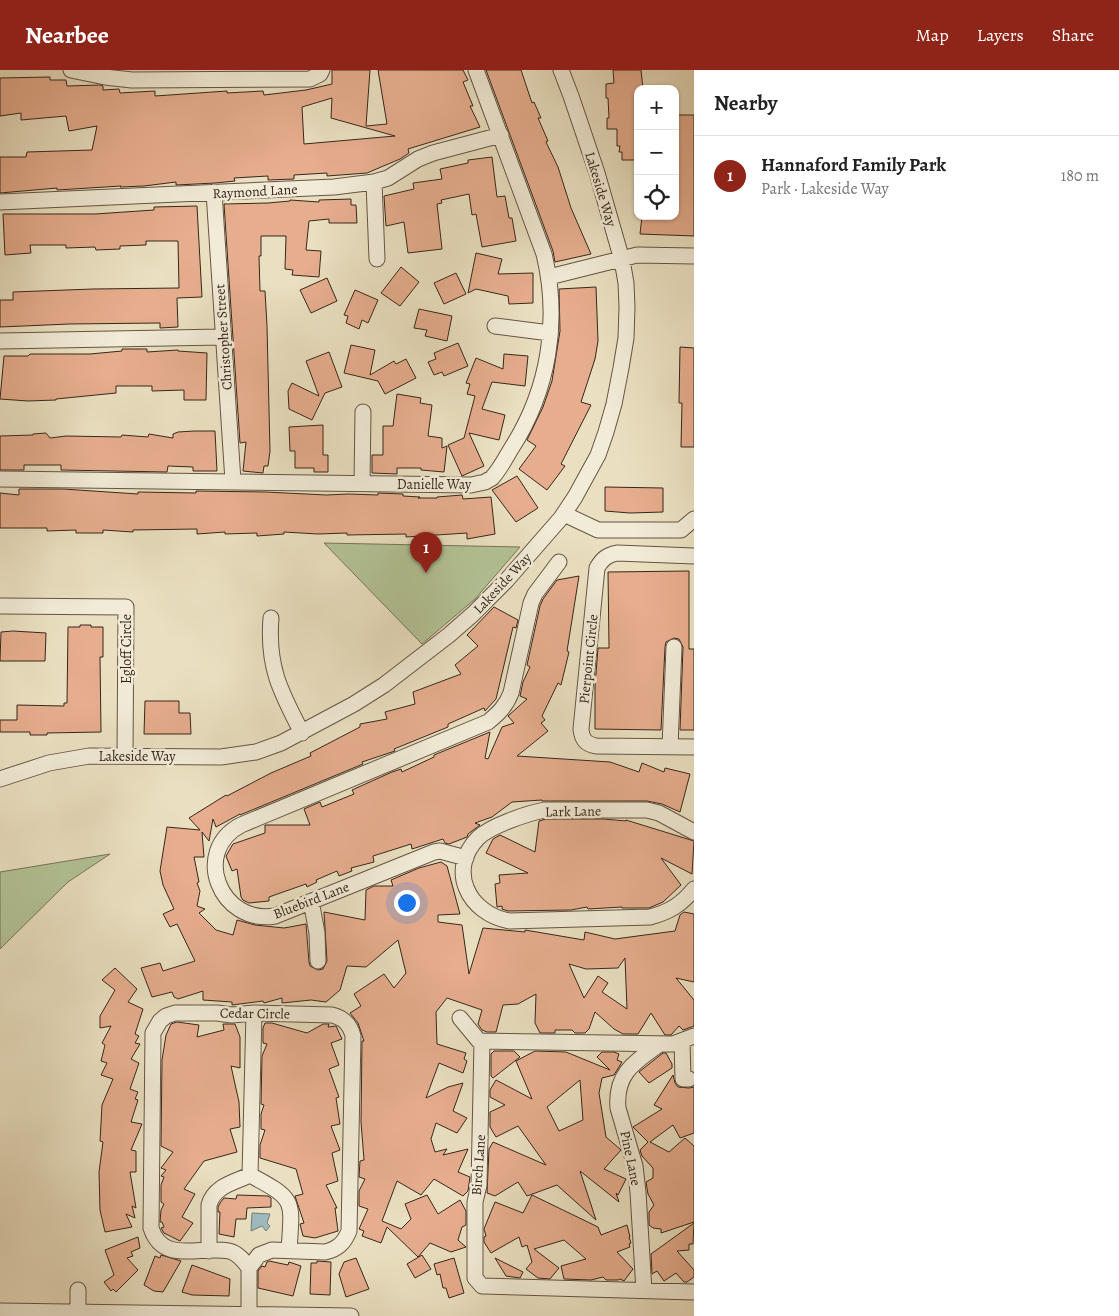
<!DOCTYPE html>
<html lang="en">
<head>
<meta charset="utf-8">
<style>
	body { margin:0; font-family:Alegreya,serif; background:#f6f6f6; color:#222 }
	.controls { position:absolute; right:15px; top:15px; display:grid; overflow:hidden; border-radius:10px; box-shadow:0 1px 4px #0004 }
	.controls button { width:45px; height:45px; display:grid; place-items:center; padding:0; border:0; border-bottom:1px solid #e0e0e0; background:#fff; color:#222; font:25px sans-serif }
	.you { position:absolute; left:406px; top:832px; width:18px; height:18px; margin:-12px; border:4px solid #fff; border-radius:50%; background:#1a73e8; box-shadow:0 0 0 8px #1a73e833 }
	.badge { display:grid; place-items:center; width:32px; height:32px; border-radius:50%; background:#8f2418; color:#fff; font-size:16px; font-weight:700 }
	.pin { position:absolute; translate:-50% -41px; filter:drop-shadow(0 1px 2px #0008) }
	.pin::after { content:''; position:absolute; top:26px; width:18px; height:15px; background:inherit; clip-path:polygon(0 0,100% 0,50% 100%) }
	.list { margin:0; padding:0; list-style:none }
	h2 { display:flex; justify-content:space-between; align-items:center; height:65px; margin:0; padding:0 20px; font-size:21px }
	h2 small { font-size:16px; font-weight:400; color:#767676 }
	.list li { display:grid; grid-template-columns:32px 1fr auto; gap:15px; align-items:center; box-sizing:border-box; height:80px; padding:0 20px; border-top:1px solid #e0e0e0 }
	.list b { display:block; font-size:19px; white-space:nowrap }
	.list p { margin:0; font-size:16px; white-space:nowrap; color:#767676 }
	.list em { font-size:16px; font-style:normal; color:#767676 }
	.icon { flex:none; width:28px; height:28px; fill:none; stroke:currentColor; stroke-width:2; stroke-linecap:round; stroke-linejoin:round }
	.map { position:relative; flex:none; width:694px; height:1246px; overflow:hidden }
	header { display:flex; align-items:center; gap:30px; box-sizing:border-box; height:70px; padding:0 25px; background:#8f2418; color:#fff }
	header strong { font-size:24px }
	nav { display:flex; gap:28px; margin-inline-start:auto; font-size:18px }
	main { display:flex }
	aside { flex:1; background:#fff }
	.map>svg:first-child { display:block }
	.green { fill:#b3c396; stroke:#757558 }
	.water { fill:#9dbabd; stroke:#747f7c }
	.building { fill:#e6ad8e; stroke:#37271b; fill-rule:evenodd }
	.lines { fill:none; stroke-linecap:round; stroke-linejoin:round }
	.minor-casing { stroke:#645544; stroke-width:17 }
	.minor { stroke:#f1ebd7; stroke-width:15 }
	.labels { text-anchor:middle; stroke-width:5; stroke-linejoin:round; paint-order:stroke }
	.street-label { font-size:14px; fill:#37271b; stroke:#f1ebd7 }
</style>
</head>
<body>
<header>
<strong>Nearbee</strong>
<nav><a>Map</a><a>Layers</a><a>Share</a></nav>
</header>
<main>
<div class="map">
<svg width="694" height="1246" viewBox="0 0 694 1246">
	<rect width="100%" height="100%" fill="#eae0c1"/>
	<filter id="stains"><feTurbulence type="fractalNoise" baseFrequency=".004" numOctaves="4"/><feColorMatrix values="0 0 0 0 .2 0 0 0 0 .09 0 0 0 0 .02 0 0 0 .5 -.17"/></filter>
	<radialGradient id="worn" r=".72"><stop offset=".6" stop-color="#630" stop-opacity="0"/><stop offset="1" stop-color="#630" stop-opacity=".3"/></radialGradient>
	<path class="green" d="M324 473 520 477 475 529 422 574Z
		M110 784 68 812 0 879V802Z"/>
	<path class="water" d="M252 1143 270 1144 267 1153 270 1156 266 1161 262 1156 251 1161Z"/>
	<path class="building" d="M332 0H370L366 56 387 54 378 0H463L468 10 463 12 473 36H470L480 57 408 79 409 83 400 89 367 103 327 106V103L294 105V109L268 110V106L234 108 235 111 215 113 176 115V112L144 116 120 117 121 116 57 120V118L0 123V87H26L27 82 92 80 97 56 69 61 66 46 21 50V43L0 46V8L50 7V10H66L67 16 100 15 103 16V20L119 19 120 23 155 21V26L227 21V23L263 21 264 25 306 20 332 14ZM332 28 331 48 395 66 304 74 302 37Z
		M486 0H521L532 33 534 32 541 48H538L548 71 546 72 558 97 571 138 591 184 555 192 553 181Z
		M613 0H641L643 19H638V90H622V82H619L620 76H617V59H607V48H609L608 28H606V14L614 13Z
		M675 45H694V166L640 164 642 146H675Z
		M492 87 497 127 505 126 509 148H512L516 171 482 177 476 144 472 145 469 124 441 130 442 133 437 134 442 179 408 183 404 152 386 156 384 126 414 119 413 113 442 109 440 99 468 93V90Z
		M351 129V135H356L357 153H329V149L309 151 306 180 321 181 319 207 292 205 293 200 285 199 286 166H261V186H259L260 221H265L267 256 270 381 268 396H264L263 403 243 401 246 372 240 373 224 134 268 133 290 131V130L319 132V130Z
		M197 136 202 227 177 228 178 257 160 258V253L69 254 0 257V230H13V222L93 219 179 218 178 171H146V175L120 176V179L96 180 95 177 66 178V175H30L31 183 5 185 3 144H95L154 140V137Z
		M476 183 502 189 498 204 533 203V233L509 234 508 226 476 219 468 223Z
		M401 197 419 212 400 236 381 223Z
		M456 203 466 224 444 234 434 213Z
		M327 208 337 231 311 243 300 220Z
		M596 217 598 271 595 289 581 332 591 335 561 394 565 396 547 420 519 399 536 376 527 370 543 337 552 311 560 261 559 219Z
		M355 220 378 230 368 253 362 250 359 259 346 253 348 246 344 245Z
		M419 239 452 246 447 271 425 266 427 260 414 258Z
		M458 273 468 296 444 306 442 302 434 305 428 292 436 289 434 283Z
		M351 275 375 280 370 305 394 291 396 294 406 289 416 308 385 324 378 311 344 303Z
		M680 277 694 278V377H681L682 333H679Z
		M122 279H147V282L178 280V281L207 283 206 330H184V320L152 321V316H116V323L56 329V330L28 331 0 329 4 286H28L30 284H90L122 281Z
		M329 282 342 317 325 323 312 350 289 339 288 321 292 313 319 326 306 291Z
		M504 284 528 286 525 316 492 312 482 339 505 345 499 370 469 363 484 396 462 406 448 375 464 368 475 326 467 324 470 314 466 313 476 288 503 299Z
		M397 324 421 328 420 333 432 335 428 366 442 368V378L447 376 444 402 421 400V398H397V404L372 403V385H383V356H393Z
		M323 355V385H328V402H314V398H295V381H290L289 357Z
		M194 361H215L217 401H193V397L168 396 167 402 61 400V395H24V400H0V366L33 365V364L46 363 50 368 66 366 121 367 122 365 148 367 149 364 173 368V364L178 362Z
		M517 406 538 438 516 452 492 420Z
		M605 417 663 418V442L630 443 605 441Z
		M19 419H63L138 424V422L196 423V421L266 422 326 425 349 424 378 425V423L403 424V426L420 427 418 428H437V427L462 425 463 429 491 427 495 464 467 469V463L406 467V464L347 465V463L318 464 284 462V464L257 466V463L225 464V462L197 464V459L133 460V462L103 460V463H76V460L47 461V458H0V423L19 425Z
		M689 501V579H694V660H680L683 577 679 569 674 568 666 572 665 577 661 660 595 659V616L598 578H609L608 502Z
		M579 506 567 581 569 582 561 615 558 613 542 646 545 650 541 653 548 661 517 686 610 692 639 702 642 693 664 702 665 698 690 704 680 742 662 734 647 731H542V730L512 732 492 747 475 753 480 755 468 764 467 767 449 774 445 773 443 769 412 779 411 774 373 786 374 792 351 798 352 801 339 806 337 801 316 810 317 812 307 817 306 814 269 827V831L249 833 243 830 241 827 237 799 232 801 226 786 233 774 265 763V755H310L304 739 320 732 322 737 354 724 352 720 392 702 401 699 402 702 434 687V685L490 662 485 688 488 689 502 657 514 653 508 646 527 629 520 626 523 612 530 597 527 595 540 536 543 529 557 510Z
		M494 537 518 550 516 558 513 557 496 629 485 641 484 638 448 654V657L394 679 395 681 362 692 363 694 240 745V744L216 757 213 749 209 771 202 762 204 787H194L199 812 197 813 200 821 197 836 205 839 199 843 216 860 233 865 237 850 255 855 284 858 306 854 309 892 310 896 318 900 323 899 327 891 324 842 365 850 366 820 374 816H393L391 810 419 798 441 792 447 796 460 844 438 845V852L462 855 469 904 483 858 525 862V860L584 870 585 862 615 869 675 861 680 845 684 842 694 844V912L676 908 694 930V956L683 960 679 956 671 965H665L651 943 638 964H623L614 959 595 942 589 959 585 963H575L572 960H555V963H540L535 953 536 924 518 934 503 935 496 962H487L482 960 478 954 482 940 447 928 436 942 437 974 466 983 464 989 467 991 463 1003 439 993 426 1028 448 1017 463 1013 453 1041 467 1048 457 1063 436 1053 431 1069 435 1082 447 1079 443 1085 468 1079 458 1102 470 1107 468 1121 463 1126 434 1109 421 1125 397 1111 382 1151 401 1159 411 1149 405 1134 427 1125 438 1144 460 1130 466 1141V1155L462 1157 458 1170 466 1177 451 1182 430 1173 418 1187 387 1157 381 1173 362 1166 364 1161 359 1159 368 1139 359 1136V1121L365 1109 359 1107 360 1091 364 1090 361 1052 362 971H364L358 953 350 943 361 936 354 924 384 904 394 918 406 903 398 870 366 897 347 896 340 920 326 932 311 930 282 933V928L264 933 263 931 232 935V932L203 930V921L178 929 174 927 172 922 152 927 141 898 160 893 163 901 195 891 177 854 170 857 163 844 174 839 163 815 160 801 167 757 200 760 189 748 226 725 227 726 271 703 311 686 310 683 360 657V654L387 649 385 642 415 634 413 622 461 604 455 595 478 576 467 565ZM625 888 627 939 602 922 608 913 598 906 584 928 569 894 586 899 618 898Z
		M80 555H91V557H103V587H100L101 662 47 663V665H30V662H0V650H17V635L64 636V633H67L68 557H80Z
		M13 561 46 563 45 591H0L1 562Z
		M145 631H179V643H190L191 664H144Z
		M546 749H604L626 751V750L694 771 692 804 661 788 681 815 663 832 649 838H622V837L588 839 587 837 571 840 508 841 502 839V836L497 837 495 814 500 813 499 805 528 803 486 783 493 769 500 765 535 782 539 751Z
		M115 898 137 919 128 932 143 939 135 964 139 966 135 973 140 974 131 989 139 993 130 1019 138 1022 135 1029 138 1030 131 1052 142 1054 131 1080 136 1081V1102H130L136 1138 132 1136 135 1148 126 1144 132 1157 105 1162 100 1140 99 1102 103 1072 100 1071 102 1035 113 1009 101 1005 107 993 101 991 105 975 102 973 111 956 100 958V946L115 920 102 910Z
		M177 952 199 955 197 967 224 960 223 954H235L240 967V998L231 996 239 1032 240 1057 230 1059 237 1082 204 1091 184 1119 195 1124 182 1147 193 1153 180 1171 164 1163 161 1158 164 1157 162 1152H160L161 1140 164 1134 161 1132V1115L164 1107 161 1106 166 1100 161 1098 173 1082 161 1076 162 990 166 965 171 954Z
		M265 953H272L307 963 323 954H329L328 957 336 956 342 969 331 973 339 995 329 999 339 1027 336 1028 340 1054 331 1056 340 1080 332 1083 338 1111 326 1115 337 1138H335L338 1161 315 1168 303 1166 300 1154 304 1153 295 1126 303 1124 296 1099 260 1088V1075L265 1060 261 1059V1044L264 1035 261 1034 262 986 267 974 263 973V958Z
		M494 981H514L520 987 493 1008 491 1006V984Z
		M535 981 566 982 610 1000 597 987 602 982H614L619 984 617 990 622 992 614 1005 602 1008 599 1023 606 1067 621 1080 604 1099 626 1109 618 1125 616 1123 619 1132 580 1101 596 1150 557 1115 527 1126 518 1112 495 1126 487 1123 489 1079 493 1072 546 1095 518 1056 496 1067 490 1057V1042L505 1035 490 1027V1020L496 1010 532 1029 516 991ZM580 1010 583 1050 559 1061 547 1037Z
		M663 983H666L672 994V998L649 1013 639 1002Z
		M673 1005 675 1013 678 1017 689 1018 694 1017V1063L680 1068 673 1055 650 1072 669 1082 685 1068 694 1076V1152L661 1163V1159L653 1158 649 1155V1142L654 1135 648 1124 646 1112 653 1108V1098L642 1086 640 1080 648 1072 633 1057 662 1039 654 1035Z
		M237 1125 268 1126 271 1128V1137L247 1138 246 1149H236L234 1167 219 1164 220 1142H218V1137L220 1133 224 1128 236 1129Z
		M532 1125 598 1157 601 1165 627 1155 630 1167H629L631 1173 629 1174 630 1177 617 1182 633 1199 624 1211 620 1209 618 1210H606L603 1207 591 1210 564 1209 561 1196 586 1189 564 1170 534 1179 559 1198 550 1209 538 1208 526 1199 532 1192 527 1175 522 1177 519 1167 491 1183 484 1172V1167L486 1166 484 1159 495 1132 523 1143Z
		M694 1153 693 1174H689V1180L677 1181 694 1200V1207L687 1212H684L676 1203 664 1211 657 1201 652 1204 651 1184Z
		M138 1167 140 1178 131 1182 133 1186 127 1188 138 1200 116 1222 113 1219 111 1221 104 1212 114 1205 105 1180Z
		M161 1185 181 1191 163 1222 154 1221 144 1215 155 1186 160 1188Z
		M422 1185 431 1199 415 1208 407 1194Z
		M356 1188 369 1219 346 1227 339 1204 344 1192Z
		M454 1188 464 1223 449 1228 446 1218H443L440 1204 437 1205 434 1194Z
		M495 1188 523 1202 520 1208 506 1206Z
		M269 1191 288 1195 289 1192 301 1196 293 1226 258 1218V1201L262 1196 265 1197 267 1192Z
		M317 1191 331 1192 330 1225 310 1224 311 1193H317Z
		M192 1195 230 1209 229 1226 192 1225 182 1222Z"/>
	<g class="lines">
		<g class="minor-casing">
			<path id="minor" d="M71 0 105 7 132 10 310 9 320 4 322 0
				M374 112 377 189
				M214 122 233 411
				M0 132 334 117 374 112 388 108 418 89 433 83 501 65
				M549 207 637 185 694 186
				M495 256 550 263
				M0 271 222 267
				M0 409 471 415 485 412 492 408C500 399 505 389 511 379 549 320 560 251 544 184L476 0
				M362 413 363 342
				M564 444 598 460H681L694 449
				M694 486 617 483C607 485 602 489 597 498L581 659C582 670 586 674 596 676L694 677
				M0 536 126 537 125 686
				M271 548C267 596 280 621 302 663
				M670 677 674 577
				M0 709 49 693 89 686 221 687 256 682 281 673 354 634 384 615 449 565 473 544 506 511 561 448 575 427 598 385 606 362 614 334 621 298 626 268 627 237 626 213 622 190 597 103 571 26 561 0
				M694 762 659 743 647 740H545C528 743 490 756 478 768 447 800 468 843 509 851L650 847C669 842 681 835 694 819
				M466 788 440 781 434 782 275 846C220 855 191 781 241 755L488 652C499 643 506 636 511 623L531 533 535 524 559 492
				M311 831 317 863 318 891
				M460 948 479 971 673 974 694 966
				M482 971 479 1115 475 1132V1208L482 1216 694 1222
				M682 971 683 1009H689
				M250 1105 254 943
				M209 1181V1135C214 1116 235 1112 250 1105 297 1130 292 1130 289 1181
				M644 1221 638 1122 635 1096 618 1038C615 1003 635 992 660 974
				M0 1241 351 1246
				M78 1242V1220
				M249 1244V1198C244 1191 238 1183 229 1181 200 1175 163 1195 151 1158L153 963 160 951 166 946 175 943H217L232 945 254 943 332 945C344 948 350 954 353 966L349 1161C344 1173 338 1179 325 1182L272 1180 259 1185 249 1198"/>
		</g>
		<use href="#minor" class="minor"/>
	</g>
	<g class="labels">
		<g class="street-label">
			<text transform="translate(601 119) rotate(73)" y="5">Lakeside Way</text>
			<text transform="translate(255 121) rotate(-3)" y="5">Raymond Lane</text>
			<text transform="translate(223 267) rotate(-94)" y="5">Christopher Street</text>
			<text x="434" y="419">Danielle Way</text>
			<text transform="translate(502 513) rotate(-47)" y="5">Lakeside Way</text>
			<text transform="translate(126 579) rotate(-90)" y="5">Egloff Circle</text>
			<text transform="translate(588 589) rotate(-84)" y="5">Pierpoint Circle</text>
			<text x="137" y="691">Lakeside Way</text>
			<text transform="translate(573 741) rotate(-1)" y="5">Lark Lane</text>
			<text transform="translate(311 830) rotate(-21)" y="5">Bluebird Lane</text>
			<text transform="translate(255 943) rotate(1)" y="5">Cedar Circle</text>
			<text transform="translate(631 1088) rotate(78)" y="5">Pine Lane</text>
			<text transform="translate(478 1095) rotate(-86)" y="5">Birch Lane</text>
		</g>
	</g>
	<rect width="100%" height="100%" filter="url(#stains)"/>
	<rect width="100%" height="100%" fill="url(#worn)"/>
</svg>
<div class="controls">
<button>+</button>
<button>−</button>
<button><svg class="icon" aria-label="locate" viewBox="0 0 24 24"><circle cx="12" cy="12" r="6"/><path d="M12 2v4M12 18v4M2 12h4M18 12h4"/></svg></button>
</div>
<div class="you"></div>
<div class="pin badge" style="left:426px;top:503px">1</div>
</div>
<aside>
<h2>Nearby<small></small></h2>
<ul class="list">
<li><span class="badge">1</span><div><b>Hannaford Family Park</b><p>Park · Lakeside Way</p></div><em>180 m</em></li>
</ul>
</aside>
</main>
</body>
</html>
